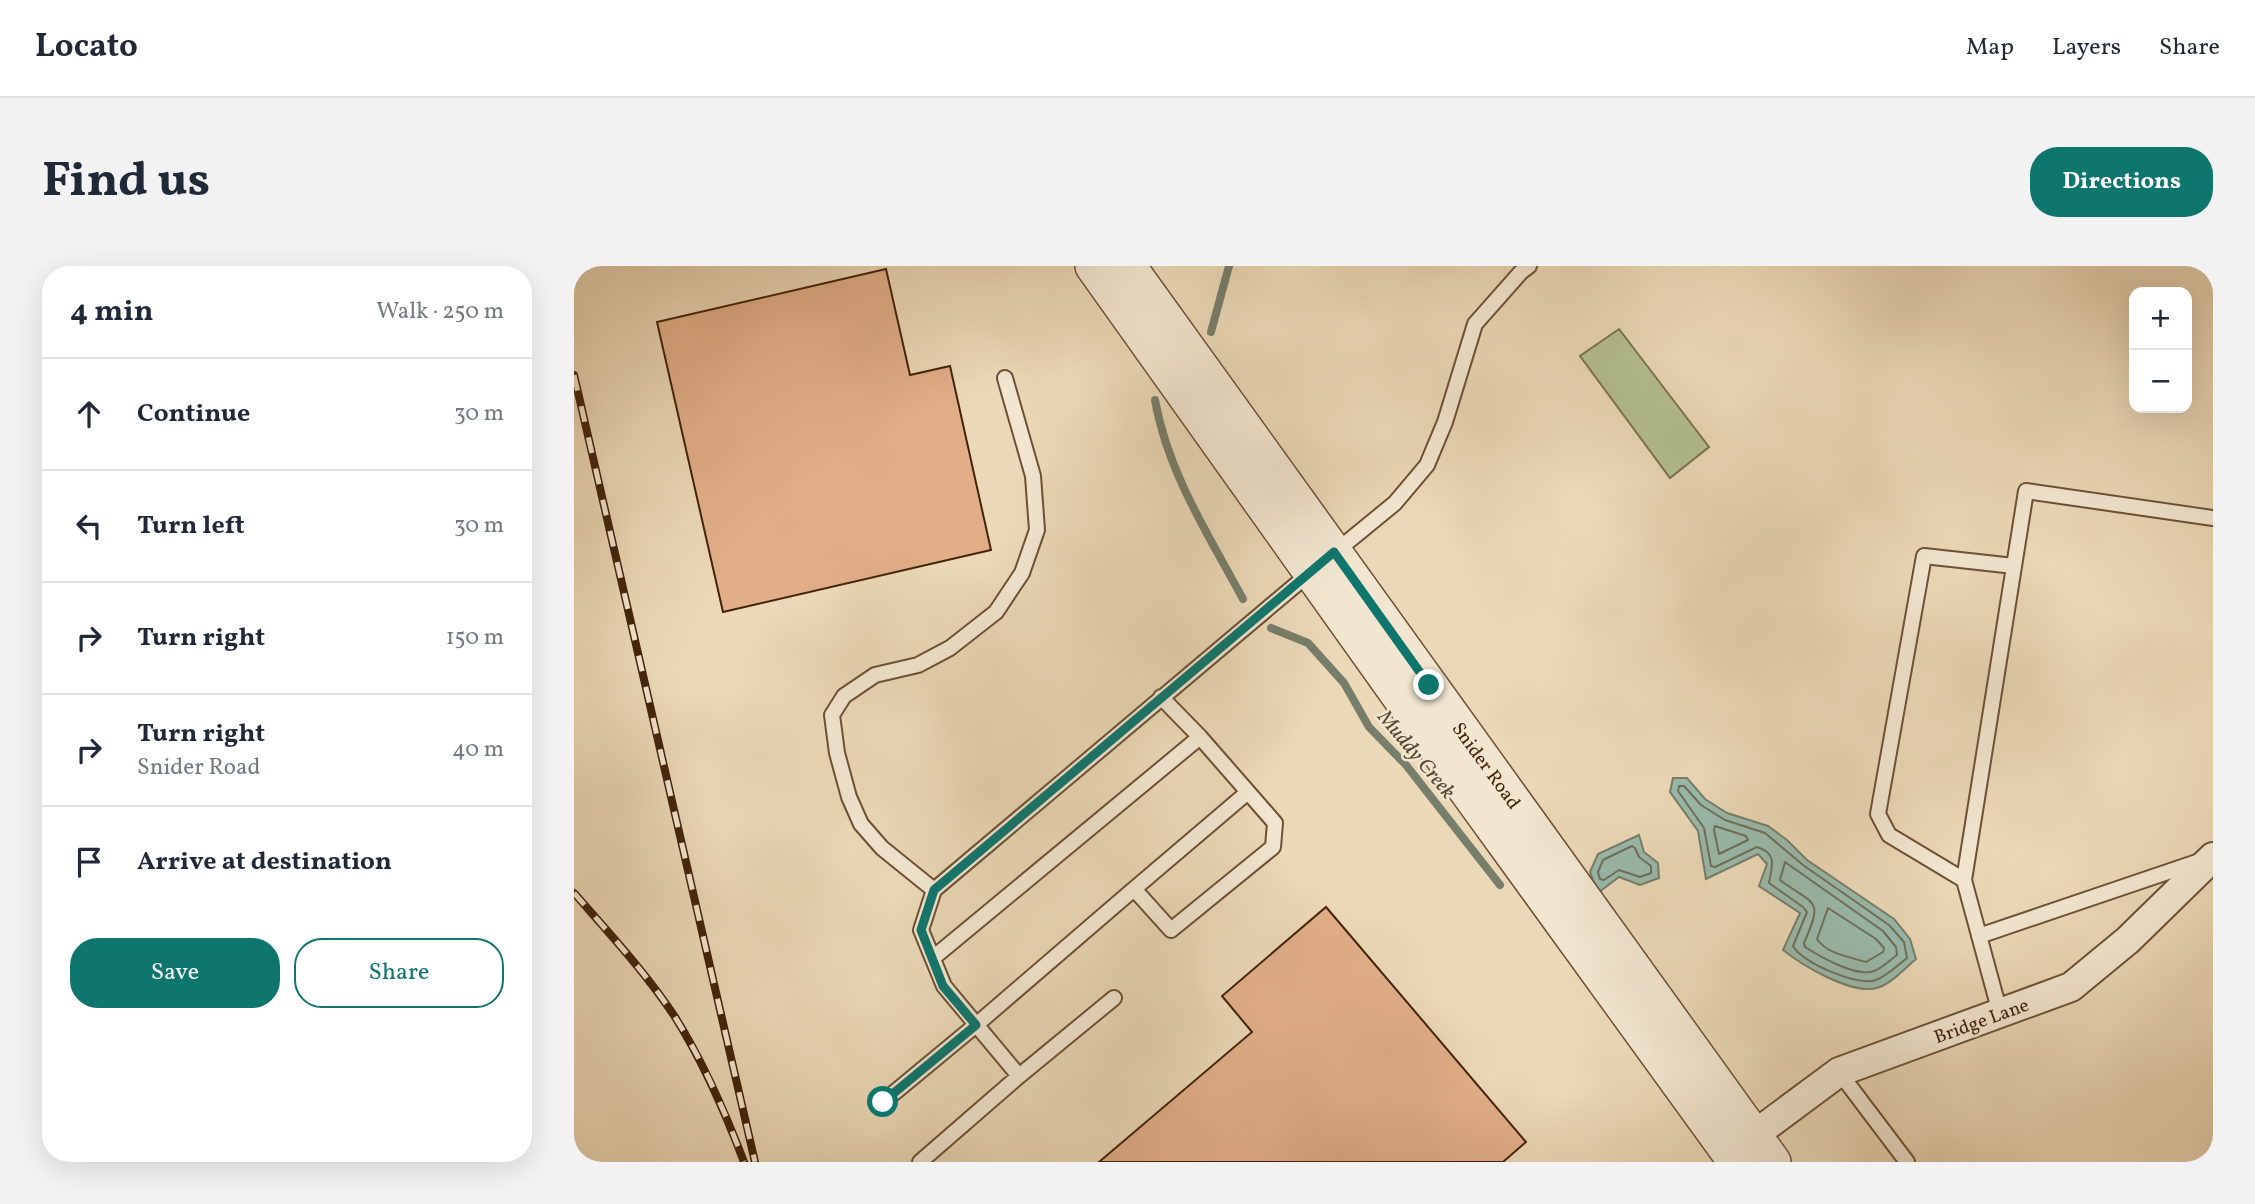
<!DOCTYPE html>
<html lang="en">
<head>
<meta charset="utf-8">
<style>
	body { margin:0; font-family:Vollkorn,serif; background:#f2f2f3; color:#1f2937 }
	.controls { position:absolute; right:21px; top:21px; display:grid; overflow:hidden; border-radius:14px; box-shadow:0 7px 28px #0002 }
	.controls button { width:63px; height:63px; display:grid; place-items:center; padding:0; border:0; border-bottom:2px solid #e0e1e3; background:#fff; color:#1f2937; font:35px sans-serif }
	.stop { position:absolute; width:21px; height:21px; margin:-16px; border:5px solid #0f766e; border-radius:50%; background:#fff }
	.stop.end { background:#0f766e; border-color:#fff; box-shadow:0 2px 7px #0008 }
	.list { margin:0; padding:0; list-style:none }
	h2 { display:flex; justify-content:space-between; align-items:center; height:91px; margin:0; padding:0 28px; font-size:30px }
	h2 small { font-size:23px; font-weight:400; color:#747a83 }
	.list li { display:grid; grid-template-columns:46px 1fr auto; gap:21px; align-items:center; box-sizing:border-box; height:112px; padding:0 28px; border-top:2px solid #e0e1e3 }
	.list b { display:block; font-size:26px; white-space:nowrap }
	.list p { margin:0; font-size:23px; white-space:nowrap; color:#747a83 }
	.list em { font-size:23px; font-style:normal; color:#747a83 }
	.actions { display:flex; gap:14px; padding:21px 28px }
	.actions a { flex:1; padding:16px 0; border:2px solid #0f766e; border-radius:28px; text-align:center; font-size:24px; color:#0f766e }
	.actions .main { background:#0f766e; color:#fff }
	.icon { flex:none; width:38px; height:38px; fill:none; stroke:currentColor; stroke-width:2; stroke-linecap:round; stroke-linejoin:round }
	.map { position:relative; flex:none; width:1639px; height:896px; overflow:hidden; border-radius:28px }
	header { display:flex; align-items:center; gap:42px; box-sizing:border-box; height:98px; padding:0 35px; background:#fff; border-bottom:2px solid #e0e1e3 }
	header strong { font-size:33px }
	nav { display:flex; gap:38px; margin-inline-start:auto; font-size:24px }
	.intro { display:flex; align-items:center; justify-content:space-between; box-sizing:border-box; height:168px; padding:0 42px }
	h1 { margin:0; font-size:49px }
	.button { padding:18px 32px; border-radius:28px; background:#0f766e; color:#fff; font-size:24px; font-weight:700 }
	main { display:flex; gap:42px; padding:0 42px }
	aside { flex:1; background:#fff; border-radius:28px; box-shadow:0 7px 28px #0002 }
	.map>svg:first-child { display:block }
	.green { fill:#b3bf91; stroke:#7b724e; stroke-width:2 }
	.water { fill:#99baab; stroke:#777e6b; stroke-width:2 }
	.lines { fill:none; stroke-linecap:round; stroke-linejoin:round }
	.shore { stroke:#6e6f5a; stroke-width:2 }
	.stream { stroke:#777e6b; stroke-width:8 }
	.building { fill:#e1ae88; stroke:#43240a; stroke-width:2 }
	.service-casing { stroke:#6d5135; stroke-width:18 }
	.minor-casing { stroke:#6d5135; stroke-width:32 }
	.tertiary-casing { stroke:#6d5135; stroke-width:38 }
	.service { stroke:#f2e6d0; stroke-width:14 }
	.minor { stroke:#f2e6d0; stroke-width:28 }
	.tertiary { stroke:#f2e6d0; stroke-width:35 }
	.rail-casing { stroke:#43240a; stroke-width:8 }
	.rail { stroke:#f2e6d0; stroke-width:5; stroke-dasharray:16; stroke-linecap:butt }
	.route { stroke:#0f766e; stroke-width:9 }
	.labels { text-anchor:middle; stroke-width:5; stroke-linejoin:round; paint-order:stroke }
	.street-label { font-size:19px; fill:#43240a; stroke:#f2e6d0 }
	.water-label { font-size:21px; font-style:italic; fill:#584a32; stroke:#f2e6d0 }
</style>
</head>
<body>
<header>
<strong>Locato</strong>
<nav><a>Map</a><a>Layers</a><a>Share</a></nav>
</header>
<div class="intro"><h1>Find us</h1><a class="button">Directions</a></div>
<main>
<aside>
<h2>4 min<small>Walk · 250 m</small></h2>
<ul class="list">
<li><svg class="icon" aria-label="ahead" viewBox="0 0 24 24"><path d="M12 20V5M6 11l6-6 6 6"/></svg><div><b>Continue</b></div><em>30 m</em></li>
<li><svg class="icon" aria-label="left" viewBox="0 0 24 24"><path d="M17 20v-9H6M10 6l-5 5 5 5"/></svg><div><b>Turn left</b></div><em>30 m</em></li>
<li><svg class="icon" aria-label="right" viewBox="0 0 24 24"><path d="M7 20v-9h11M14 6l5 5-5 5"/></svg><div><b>Turn right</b></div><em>150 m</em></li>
<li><svg class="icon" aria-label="right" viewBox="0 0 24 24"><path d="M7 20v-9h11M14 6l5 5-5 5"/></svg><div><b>Turn right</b><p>Snider Road</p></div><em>40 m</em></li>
<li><svg class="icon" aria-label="arrive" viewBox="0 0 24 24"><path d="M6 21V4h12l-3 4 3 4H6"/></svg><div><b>Arrive at destination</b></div></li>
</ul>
<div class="actions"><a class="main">Save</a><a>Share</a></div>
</aside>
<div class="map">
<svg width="1639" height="896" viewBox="0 0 1639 896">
	<rect width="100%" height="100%" fill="#ebd8b6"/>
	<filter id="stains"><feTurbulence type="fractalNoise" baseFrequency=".00286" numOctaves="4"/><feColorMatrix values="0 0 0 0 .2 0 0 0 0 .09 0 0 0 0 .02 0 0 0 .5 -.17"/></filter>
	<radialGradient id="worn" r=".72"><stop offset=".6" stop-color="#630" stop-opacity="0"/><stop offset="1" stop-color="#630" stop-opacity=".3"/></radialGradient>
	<path class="green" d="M1045 63 1135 181 1096 212 1006 90Z"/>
	<path class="water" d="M1099 512H1113L1131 533 1153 547 1194 560 1213 574 1233 594 1320 653 1336 673 1342 693C1331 702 1317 718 1303 722 1277 729 1228 699 1209 684L1226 647 1185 620 1193 598 1184 588 1132 613 1124 565 1096 526Z
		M1065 569 1070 586 1084 597 1085 612 1066 619 1045 611 1024 627 1016 606 1024 588Z"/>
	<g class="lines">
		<path class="shore" d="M1110 520 1127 539 1151 554 1191 567 1229 599 1315 659 1330 676 1333 692C1324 699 1313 710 1302 714 1284 721 1227 696 1219 680L1233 646 1229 641 1195 617C1197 602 1205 588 1183 581L1141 601 1137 600 1130 562 1104 525 1105 520Z
			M1141 560 1172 570 1174 574 1145 588 1140 564Z
			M1058 580 1061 582 1065 591 1077 600V607L1066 611 1045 604 1030 614 1026 613 1024 606 1029 594Z
			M1211 596 1309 665 1322 681 1323 689C1316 694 1308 702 1300 705 1283 712 1245 690 1231 681L1230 677C1250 632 1241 640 1206 614Z
			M1254 642 1302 673 1310 682 1309 686 1292 696C1276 691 1253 688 1243 673Z"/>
		<path class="stream" d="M637 66 655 0
			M581 134C594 207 634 268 669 333
			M697 362 734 377 770 417 795 461 832 499 926 619"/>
	</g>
	<path class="building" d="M312 3 336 109 376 100 417 284 149 346 83 56Z
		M752 641 952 876 929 896H525L678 766 648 730Z"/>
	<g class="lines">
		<g class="service-casing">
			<path id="service" d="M760 287 821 237 853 199 871 156 901 58 947 6 955 0
				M587 431 626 471
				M1390 614 1315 569 1304 548 1350 290 1440 300
				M560 623 674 526
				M360 624 308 582 287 558 275 531 263 487 258 449 270 430 301 409 344 399 376 382 422 346 448 307 463 264 459 210 431 112
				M1405 670 1626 595
				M540 732 445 810 370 720 347 664 360 624 737 306
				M1426 747 1390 614 1452 225 1639 252
				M1265 806 1333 896
				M309 836 402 759 560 623 597 664 699 581 701 557 626 471 359 692
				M346 896 445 810"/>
		</g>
		<g class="minor-casing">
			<path id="minor" d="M1164 881 1265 806 1497 721 1554 674 1639 591"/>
		</g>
		<g class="tertiary-casing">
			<path id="tertiary" d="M519 0 888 518 1162 896
				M554 0 1199 896"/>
		</g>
		<use href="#service" class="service"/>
		<use href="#minor" class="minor"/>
		<use href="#tertiary" class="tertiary"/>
		<g class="rail-casing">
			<path id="rail" d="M0 109 181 896
				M0 627C35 667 72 707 101 751 130 797 151 846 170 896"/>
		</g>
		<use href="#rail" class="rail"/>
	</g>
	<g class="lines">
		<path class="route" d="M309 836 402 759 369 720 347 664 360 624 760 286 855 419"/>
	</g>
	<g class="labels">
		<g class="street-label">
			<text transform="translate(913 499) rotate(54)" y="7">Snider Road</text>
			<text transform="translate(1407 754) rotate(-20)" y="7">Bridge Lane</text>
		</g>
		<g class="water-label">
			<text transform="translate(843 488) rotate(50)" y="7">Muddy Creek</text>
		</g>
	</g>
	<rect width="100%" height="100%" filter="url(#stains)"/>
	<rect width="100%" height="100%" fill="url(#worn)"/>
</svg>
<div class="controls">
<button>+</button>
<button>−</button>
</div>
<div class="stop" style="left:309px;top:836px"></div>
<div class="stop end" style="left:855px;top:419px"></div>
</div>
</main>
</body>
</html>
